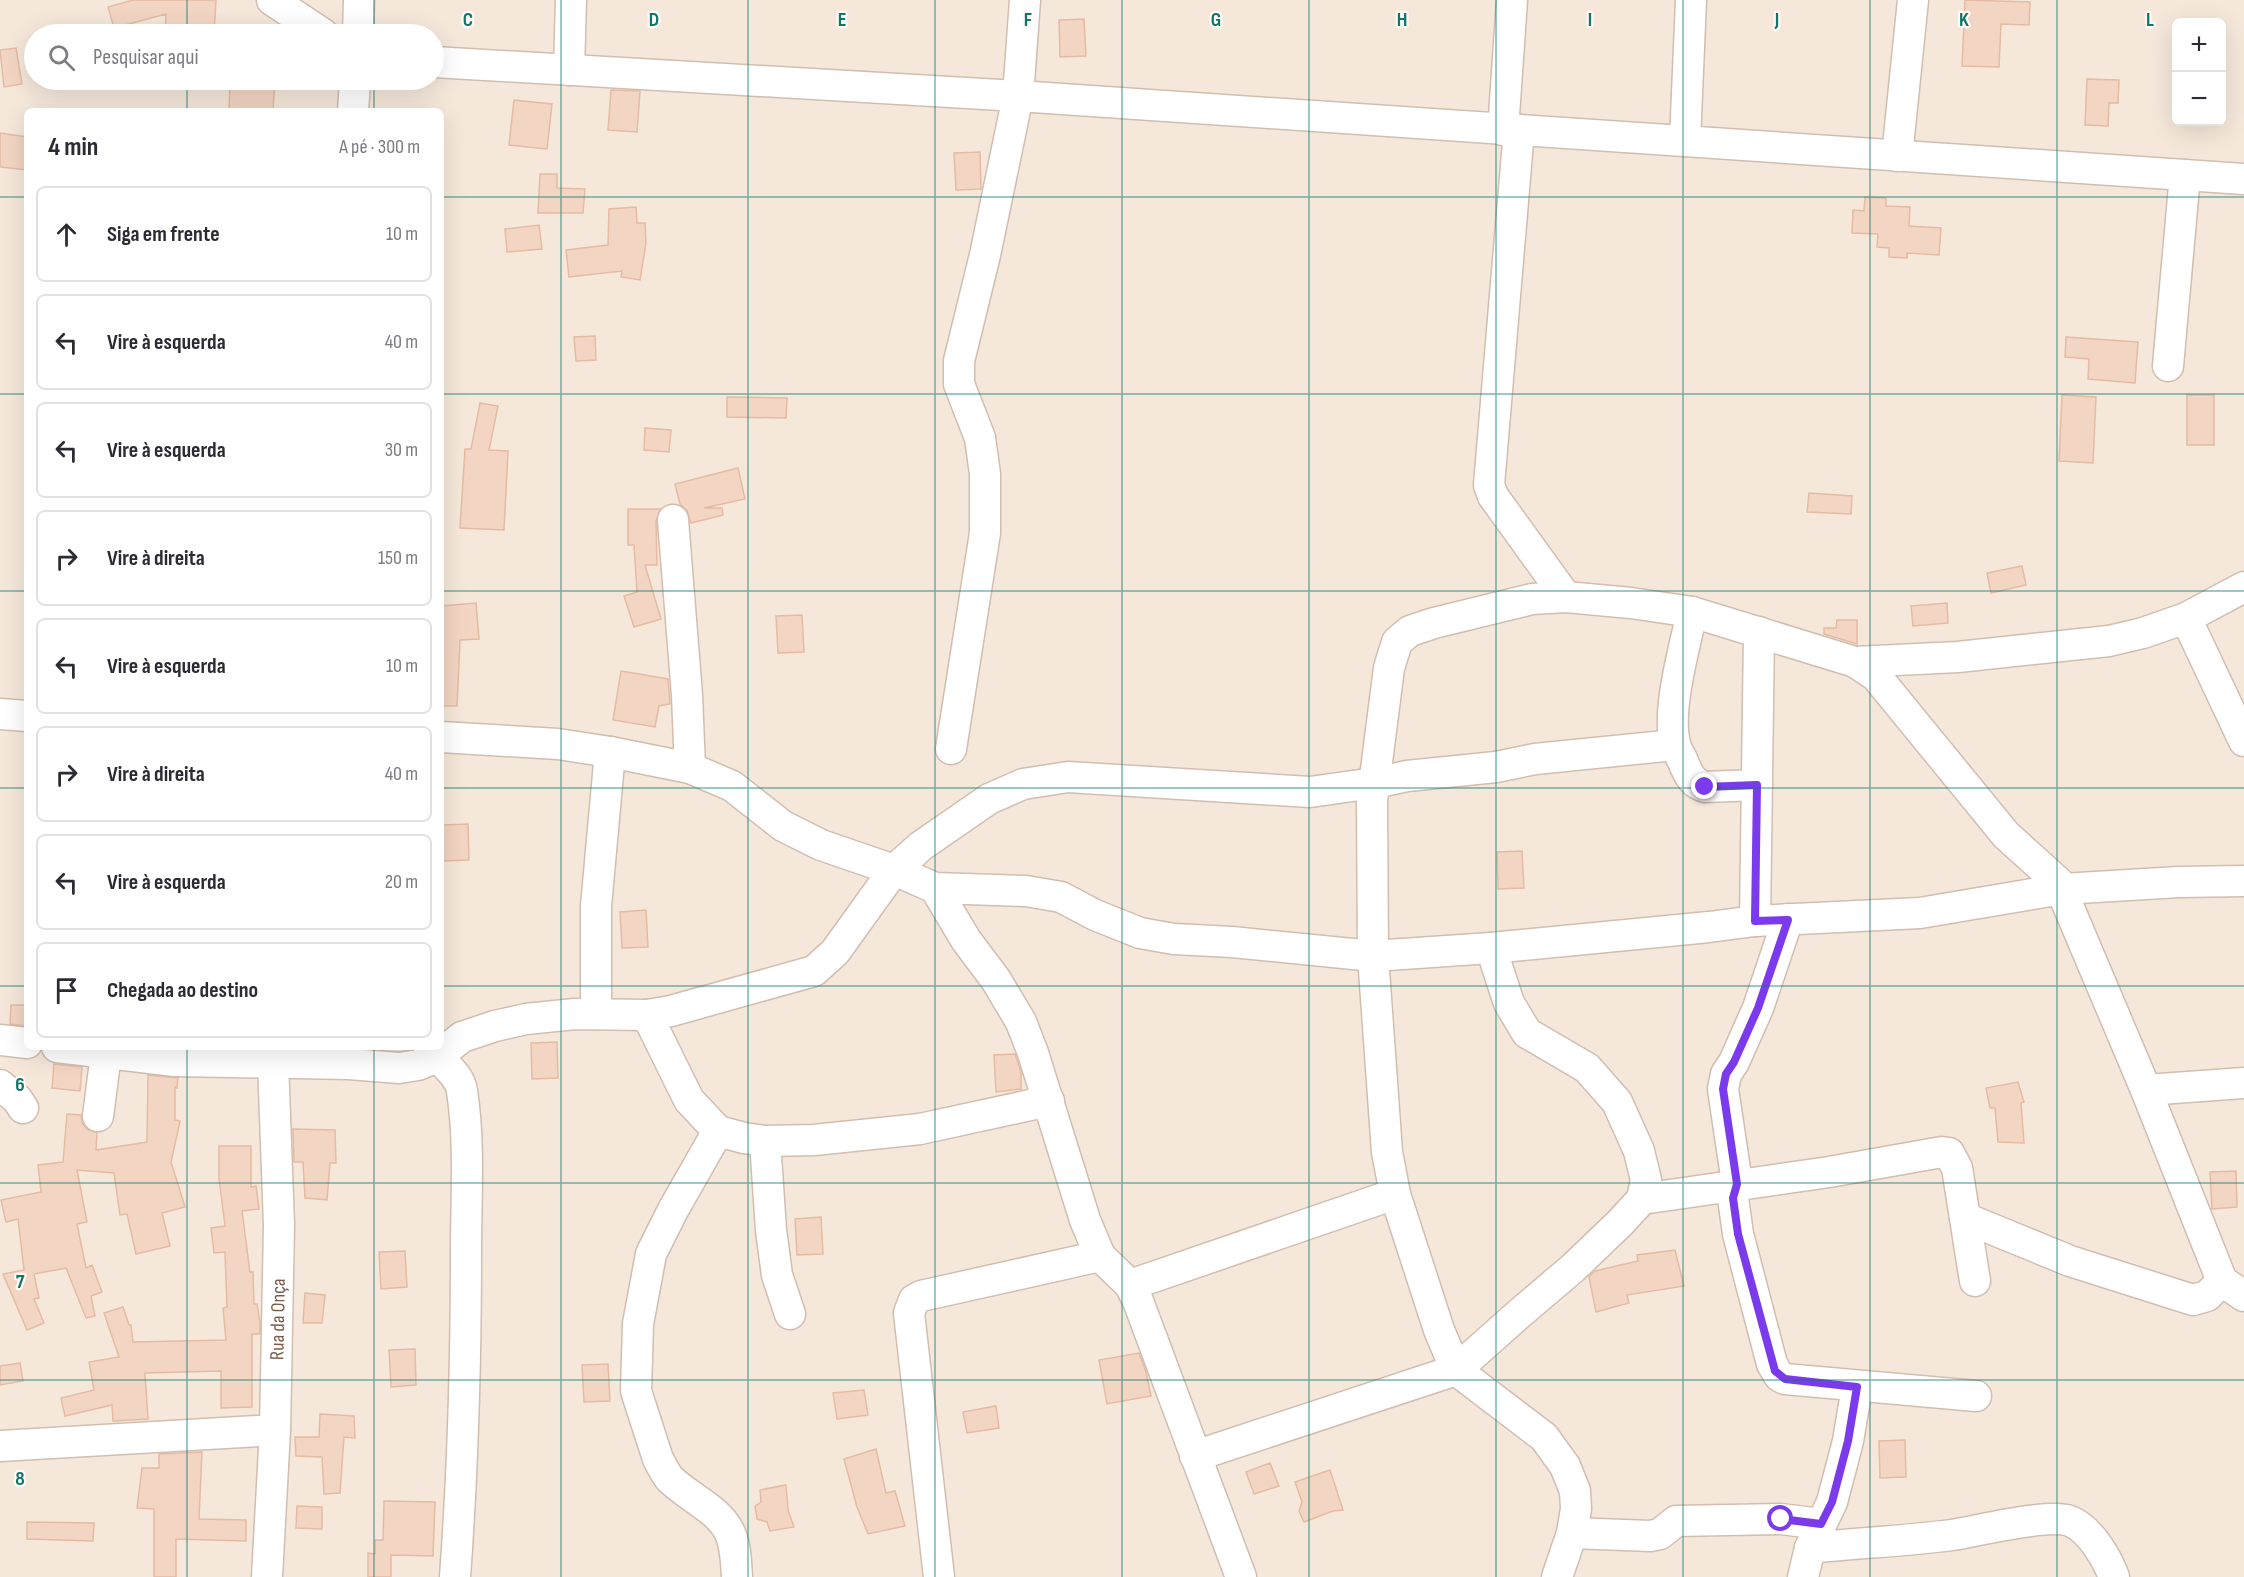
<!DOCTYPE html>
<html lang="pt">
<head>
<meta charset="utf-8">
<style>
	body { margin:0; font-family:"Sofia Sans Condensed",sans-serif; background:#f7f7f7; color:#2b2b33 }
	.controls { position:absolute; right:18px; top:18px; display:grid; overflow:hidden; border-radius:9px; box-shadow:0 6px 24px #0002 }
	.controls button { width:54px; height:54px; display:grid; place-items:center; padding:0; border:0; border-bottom:2px solid #e1e1e2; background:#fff; color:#2b2b33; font:30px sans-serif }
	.stop { position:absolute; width:18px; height:18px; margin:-14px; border:4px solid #7c3aed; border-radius:50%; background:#fff }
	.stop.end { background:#7c3aed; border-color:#fff; box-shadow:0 2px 6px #0008 }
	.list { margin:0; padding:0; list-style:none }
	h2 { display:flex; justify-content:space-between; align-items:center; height:78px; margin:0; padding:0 24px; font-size:26px }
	h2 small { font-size:20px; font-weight:400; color:#7c7c81 }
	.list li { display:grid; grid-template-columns:39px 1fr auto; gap:18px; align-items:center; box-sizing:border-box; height:96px; margin:0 12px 12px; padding:0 12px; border:2px solid #e1e1e2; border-radius:9px }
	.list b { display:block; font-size:22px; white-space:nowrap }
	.list em { font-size:20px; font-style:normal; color:#7c7c81 }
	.icon { flex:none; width:33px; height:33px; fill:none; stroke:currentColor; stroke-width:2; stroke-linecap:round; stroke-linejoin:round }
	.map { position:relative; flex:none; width:2244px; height:1577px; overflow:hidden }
	.search { position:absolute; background:#fff; box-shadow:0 6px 24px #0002; left:24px; top:24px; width:420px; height:66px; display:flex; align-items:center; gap:15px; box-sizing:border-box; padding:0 21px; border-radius:33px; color:#7c7c81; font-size:22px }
	.panel { position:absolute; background:#fff; box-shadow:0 6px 24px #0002; left:24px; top:108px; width:420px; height:942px; border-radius:9px }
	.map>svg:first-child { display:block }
	.residential { fill:#f5e8da; fill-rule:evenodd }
	.building { fill:#f3d5c3; stroke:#e6bba3; stroke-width:1.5 }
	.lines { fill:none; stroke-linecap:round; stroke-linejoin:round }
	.minor-casing { stroke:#d1beb0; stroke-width:33 }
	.minor { stroke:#fff; stroke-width:30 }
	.route { stroke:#7c3aed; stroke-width:8 }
	.grid { fill:none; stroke:#0f766e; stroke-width:1.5; stroke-opacity:0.55 }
	.labels { text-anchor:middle; stroke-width:4.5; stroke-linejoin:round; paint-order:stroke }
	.street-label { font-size:20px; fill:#7a5c4d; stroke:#fffaf3 }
	.grid-label { font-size:20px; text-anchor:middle; font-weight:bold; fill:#0f766e; stroke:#fffaf3; stroke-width:4.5; stroke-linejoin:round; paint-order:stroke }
</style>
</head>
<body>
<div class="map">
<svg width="2244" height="1577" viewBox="0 0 2244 1577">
	<rect width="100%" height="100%" fill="#fdf6ec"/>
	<path class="residential" d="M0 0H2244V1577H0ZM2176 22H2222V122H2176ZM34 34H434V80H34ZM27 111H441V1047H27Z"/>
	<path class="building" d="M133 0H216L214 34H165L166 14 114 28 108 7Z
		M1965 0 2030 2 2029 25 2001 24 1999 67 1962 66Z
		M1084 19 1086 56 1060 57 1059 20Z
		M16 48 22 84 4 87 0 50Z
		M2087 79 2119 80 2118 103H2109L2108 126 2085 125Z
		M230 80H275L273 111H229Z
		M611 90 640 91 637 132 608 130Z
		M514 100 552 104 547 149 509 145Z
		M0 133 27 137V170L0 167Z
		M980 152 981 189 956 190 954 153Z
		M540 174H557V188L585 189 583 213H538Z
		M1865 197 1886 198V206L1910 207 1909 226 1941 228 1939 255 1907 253V258L1889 257V248L1877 247 1878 234 1852 233 1853 210 1864 211Z
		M636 207 637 223H645L646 243 640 280 621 277 622 271 569 277 566 250 608 245 609 209Z
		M539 225 542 249 507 252 505 229Z
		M595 336 596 360 576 361 574 337Z
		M2066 337 2138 342 2135 383 2088 379 2089 359 2065 357Z
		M2062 395 2096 397 2093 463 2059 461Z
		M2187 395H2214V445H2187Z
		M727 397 787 398 786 418 727 417Z
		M480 403 498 406 489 450 508 451 504 530 460 528 465 449H471Z
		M645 428 671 430 669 452 644 450Z
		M738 468 745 499 704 508H722L723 515 691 523 687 511 680 504 675 484Z
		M1809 493 1852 496 1851 514 1807 512Z
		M628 509H661L656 521 657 565H645L661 619 634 627 624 596 637 592 634 545H628Z
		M2022 566 2026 585 1991 593 1987 573Z
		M476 603 479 639 460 640 457 706H441V606Z
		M1947 603 1948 623 1913 626 1911 606Z
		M802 615 804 652 778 653 776 616Z
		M1837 620H1857V644L1824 634V628H1836Z
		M621 671 668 679 670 704 659 706 655 727 613 720Z
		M468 824 469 860 443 861 442 825Z
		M1522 851 1524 888 1498 889 1497 852Z
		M646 910 648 947 622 948 620 912Z
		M11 1005H27V1026L10 1024Z
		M557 1042 558 1078 532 1079 531 1043Z
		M1015 1054 1021 1072V1089L996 1092 994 1055Z
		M54 1064 82 1067 80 1091 52 1088Z
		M148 1075 178 1078 177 1088 175 1087V1120L180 1121 171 1162 185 1207 162 1213 170 1246 136 1254 127 1214 120 1215 114 1173 77 1170 87 1222 77 1224 86 1268 92 1265 102 1292 91 1296 95 1316 86 1318 66 1268 34 1274 39 1298 34 1299 44 1323 27 1330 3 1274 24 1270 18 1219 6 1222 1 1200 41 1192 38 1165 63 1162 67 1114 81 1115 82 1123 87 1129 97 1133 96 1150 147 1142Z
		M2018 1082 2024 1102 2021 1103 2024 1143 1998 1142 1995 1108H1990L1986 1088Z
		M293 1129 335 1130 336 1163H330L327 1200 305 1198 303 1162H294Z
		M219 1146H251V1187L256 1186 259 1209 242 1211 250 1272H253L254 1304H257L260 1323V1334H252V1407L221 1408V1371L145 1373 148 1419 113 1421 112 1405 65 1416 61 1398 94 1390 89 1362 119 1357 104 1313 123 1307 129 1325H131L133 1342 226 1340 223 1308 227 1307 225 1252 214 1253 211 1228 225 1226 219 1178Z
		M2236 1171 2237 1207 2212 1209 2210 1172Z
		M821 1217 823 1254 797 1255 795 1219Z
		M1675 1250 1684 1286 1627 1295 1629 1303 1596 1312 1589 1277 1595 1271 1638 1261 1637 1255Z
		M405 1251 407 1287 381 1289 379 1252Z
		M305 1293 325 1295 322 1323H303Z
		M415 1349 416 1385 391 1387 389 1350Z
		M1139 1353 1146 1372 1151 1396 1107 1404 1099 1360Z
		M20 1363 23 1381 0 1385V1366Z
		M608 1364 610 1401 584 1402 582 1365Z
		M864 1390 868 1415 837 1419 833 1393Z
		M996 1406 999 1428 967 1433 963 1412Z
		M320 1414 354 1416 355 1438 344 1437 340 1493 324 1494 322 1457 296 1456 295 1437H319Z
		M1905 1440 1906 1477 1880 1478 1879 1441Z
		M876 1449 886 1493 895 1491 905 1526 868 1534 857 1507 844 1459Z
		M202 1452 199 1519 246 1520V1541L176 1539V1577H154V1509L137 1508 142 1468H159V1454Z
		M1270 1463 1279 1486 1254 1494 1246 1472Z
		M1330 1470 1343 1510 1333 1511 1304 1522 1299 1511 1302 1502 1295 1482Z
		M786 1485 788 1510 794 1527 770 1531 767 1522 757 1519 755 1506 761 1502 760 1490Z
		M384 1501 435 1502 433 1556 391 1555V1577H368V1553L375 1554V1540H383Z
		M297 1506 322 1507V1529L296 1528Z
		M27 1522 94 1523 93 1541 27 1539Z"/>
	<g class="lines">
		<g class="minor-casing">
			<g id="minor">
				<path d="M272 0 323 34"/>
				<path d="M358 34 359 0"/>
				<path d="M434 62 1018 96 2244 179"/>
				<path d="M569 70 571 0"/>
				<path d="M353 111 355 80"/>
				<path d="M1503 130 1512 0"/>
				<path d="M1519 130 1489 485 1493 496 1566 597"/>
				<path d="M1685 141 1691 0"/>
				<path d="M1897 156 1913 0"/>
				<path d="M2168 366 2185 175"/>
				<path d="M673 520 687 695 690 768"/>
				<path d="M1692 612C1685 647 1665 713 1676 747 1678 753 1682 758 1684 764 1689 775 1692 783 1705 787L1757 785"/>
				<path d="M2186 618 2244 741"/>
				<path d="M1855 662 1958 657 2109 641 2143 633 2186 618 2244 587"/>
				<path d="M0 714 27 716"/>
				<path d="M441 737 558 744 610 752 690 768 732 786 783 826 821 845 894 870 935 888 1026 891 1061 897 1095 915 1140 933 1174 939 1232 942 1373 956 1491 948 1709 927 1755 921 1920 913 2062 889 2179 882 2244 881"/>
				<path d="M951 749 985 533V474L980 438 959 384V361L985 255 1018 96 1025 0"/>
				<path d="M935 888 966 940 996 980 1021 1022 1033 1053 1085 1220 1100 1256 1130 1285 1138 1301 1241 1577"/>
				<path d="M1788 919 1758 1008 1734 1062 1726 1074 1723 1089 1737 1183 1733 1198 1738 1234 1772 1364 1779 1376 1785 1379 1976 1396"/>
				<path d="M1755 921 1759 632"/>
				<path d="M596 1014V906L610 752"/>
				<path d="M647 1015 689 1100 718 1131 744 1138 765 1141 814 1140 920 1129 1049 1101"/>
				<path d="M0 1040 27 1043"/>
				<path d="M57 1047 175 1061 349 1064 399 1068 418 1065 437 1057 462 1037 495 1026 526 1019 575 1014 647 1015 671 1011 814 971 835 952 894 870 921 846 989 799 1023 784 1068 777 1310 792 1374 783 1407 776 1496 767 1535 759 1675 745"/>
				<path d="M434 1047C439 1065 459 1071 462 1091 470 1143 466 1198 466 1250 466 1359 463 1468 455 1577"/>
				<path d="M0 1085 17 1099 23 1108"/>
				<path d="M2146 1090 2244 1083"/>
				<path d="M98 1116 106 1054"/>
				<path d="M718 1131 673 1210 651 1254 638 1324 636 1391 658 1459C662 1466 665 1473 670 1479 688 1497 717 1508 729 1531 736 1545 736 1562 737 1577"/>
				<path d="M765 1141 771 1230 777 1275 790 1314"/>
				<path d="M1642 1199 1829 1172 1942 1152 1949 1153 1957 1168 1975 1281"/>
				<path d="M1965 1218 2070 1261 2193 1300 2207 1296 2222 1281"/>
				<path d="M1130 1285 1395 1194"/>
				<path d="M0 1446 275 1430"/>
				<path d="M1195 1456 1456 1370 1520 1313 1573 1268 1621 1222 1642 1199 1646 1180 1639 1151 1617 1102 1587 1068 1527 1033 1509 1003 1491 948"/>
				<path d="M1572 1533 1650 1536 1660 1534 1676 1521 1781 1519 1821 1524"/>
				<path d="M1810 1548C1857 1543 1905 1541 1952 1535 1978 1531 2048 1513 2070 1521 2090 1529 2107 1558 2114 1577"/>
				<path id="s1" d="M267 1577 275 1430 279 1225 273 1062"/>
				<path d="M939 1577 909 1313 914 1300 921 1296 1100 1256"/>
				<path d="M1557 1577 1572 1533 1576 1509 1575 1491 1565 1466 1544 1437 1456 1370 1439 1330 1395 1194 1387 1152 1373 956 1372 801 1389 668 1397 642 1410 631 1434 623 1532 599 1566 597 1631 603 1692 612 1855 662 1876 676 2006 835 2058 882 2146 1090 2222 1281 2244 1296"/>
				<path d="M1803 1577 1810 1548 1832 1502 1848 1441 1857 1387"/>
			</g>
		</g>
		<use href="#minor" class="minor"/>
	</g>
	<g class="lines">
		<path class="route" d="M1705 787 1757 785 1755 921 1788 920 1758 1008 1734 1062 1726 1074 1723 1089 1737 1184 1733 1198 1738 1234 1775 1371 1785 1379 1857 1387 1848 1441 1832 1502 1821 1524 1781 1519"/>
	</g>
	<path class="grid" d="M187 0V34M374 0V34M561 0V1577M748 0V1577M935 0V1577M1122 0V1577M1309 0V1577M1496 0V1577M1683 0V1577M1870 0V1577M2057 0V1577M187 80V111M374 80V111M0 197H27M441 197H2244M0 394H27M441 394H2244M0 591H27M441 591H2244M0 788H27M441 788H2244M0 986H27M441 986H2244M187 1047V1577M374 1047V1577M0 1183H2244M0 1380H2244"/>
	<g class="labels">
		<g class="street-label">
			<text dy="7" stroke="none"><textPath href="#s1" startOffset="258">Rua da Onça</textPath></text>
		</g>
	</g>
	<g class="grid-label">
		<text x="468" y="26">C</text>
		<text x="654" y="26">D</text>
		<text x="842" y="26">E</text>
		<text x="1028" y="26">F</text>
		<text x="1216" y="26">G</text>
		<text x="1402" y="26">H</text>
		<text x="1590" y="26">I</text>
		<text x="1777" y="26">J</text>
		<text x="1964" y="26">K</text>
		<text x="2150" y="26">L</text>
		<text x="20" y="1091">6</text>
		<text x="20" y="1288">7</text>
		<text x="20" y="1485">8</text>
	</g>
</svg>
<div class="controls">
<button>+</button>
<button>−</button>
</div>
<div class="stop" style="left:1781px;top:1519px"></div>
<div class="stop end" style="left:1705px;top:787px"></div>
<div class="search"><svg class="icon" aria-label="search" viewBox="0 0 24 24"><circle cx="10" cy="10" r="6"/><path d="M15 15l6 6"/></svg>Pesquisar aqui</div>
<section class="panel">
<h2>4 min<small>A pé · 300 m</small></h2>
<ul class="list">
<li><svg class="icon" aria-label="ahead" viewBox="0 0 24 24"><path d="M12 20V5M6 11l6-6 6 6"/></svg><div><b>Siga em frente</b></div><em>10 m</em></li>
<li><svg class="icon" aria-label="left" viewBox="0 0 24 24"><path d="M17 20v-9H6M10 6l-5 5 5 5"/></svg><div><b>Vire à esquerda</b></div><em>40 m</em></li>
<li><svg class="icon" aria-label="left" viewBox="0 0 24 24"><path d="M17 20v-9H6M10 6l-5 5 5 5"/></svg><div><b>Vire à esquerda</b></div><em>30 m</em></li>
<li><svg class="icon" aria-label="right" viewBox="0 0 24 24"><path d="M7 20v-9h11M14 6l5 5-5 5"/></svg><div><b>Vire à direita</b></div><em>150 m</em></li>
<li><svg class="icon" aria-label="left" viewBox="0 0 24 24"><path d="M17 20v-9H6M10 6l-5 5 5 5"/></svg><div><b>Vire à esquerda</b></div><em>10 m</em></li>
<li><svg class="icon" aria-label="right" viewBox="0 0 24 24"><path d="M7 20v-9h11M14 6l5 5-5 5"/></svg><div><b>Vire à direita</b></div><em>40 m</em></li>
<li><svg class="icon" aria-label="left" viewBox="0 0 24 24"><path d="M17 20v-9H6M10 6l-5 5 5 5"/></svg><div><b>Vire à esquerda</b></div><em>20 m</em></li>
<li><svg class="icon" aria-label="arrive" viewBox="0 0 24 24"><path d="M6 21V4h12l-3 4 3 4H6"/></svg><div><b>Chegada ao destino</b></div></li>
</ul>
</section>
</div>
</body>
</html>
